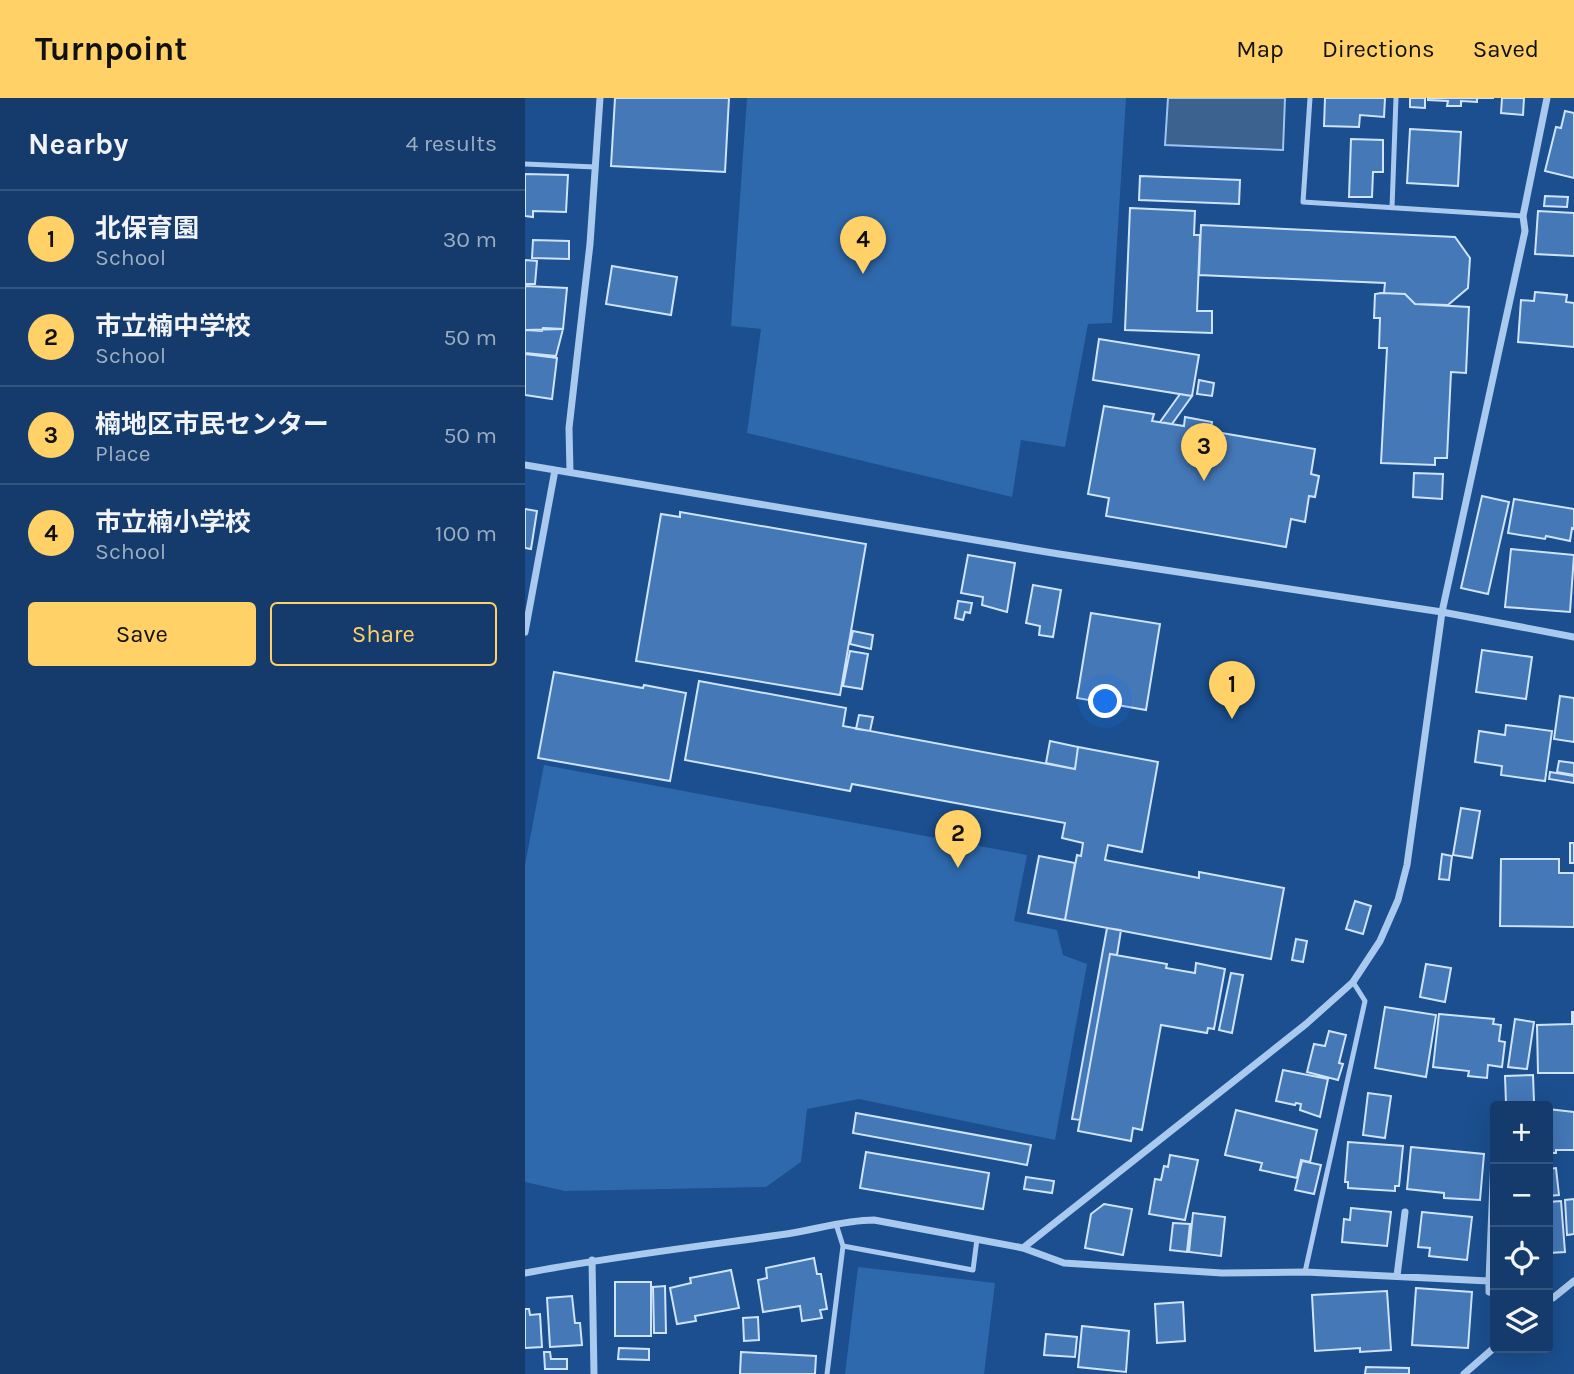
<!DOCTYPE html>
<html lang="en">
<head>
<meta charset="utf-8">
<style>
	body { margin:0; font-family:Karla,"Noto Sans JP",sans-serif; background:#1d4271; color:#f1f3f6 }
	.controls { position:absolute; right:21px; bottom:21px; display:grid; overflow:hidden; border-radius:7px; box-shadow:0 7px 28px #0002 }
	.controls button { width:63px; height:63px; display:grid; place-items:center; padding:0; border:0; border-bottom:2px solid #33557e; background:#143b6b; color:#f1f3f6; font:35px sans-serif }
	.you { position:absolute; left:581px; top:604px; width:24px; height:24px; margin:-18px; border:5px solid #fff; border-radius:50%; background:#1a73e8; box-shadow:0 0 0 10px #1a73e833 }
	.badge { display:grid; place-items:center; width:46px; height:46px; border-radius:50%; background:#ffd166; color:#111; font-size:23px; font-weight:700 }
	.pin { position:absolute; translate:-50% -58px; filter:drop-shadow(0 2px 4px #0008) }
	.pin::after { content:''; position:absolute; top:37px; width:24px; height:21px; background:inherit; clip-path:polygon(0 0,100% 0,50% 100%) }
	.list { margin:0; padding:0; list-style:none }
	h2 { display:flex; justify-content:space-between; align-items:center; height:91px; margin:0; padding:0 28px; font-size:30px }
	h2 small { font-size:23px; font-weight:400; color:#9dadc1 }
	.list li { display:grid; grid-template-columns:46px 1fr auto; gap:21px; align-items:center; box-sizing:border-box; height:98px; padding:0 28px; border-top:2px solid #33557e }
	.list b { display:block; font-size:26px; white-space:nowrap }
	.list p { margin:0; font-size:23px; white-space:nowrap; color:#9dadc1 }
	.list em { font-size:23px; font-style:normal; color:#9dadc1 }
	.actions { display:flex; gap:14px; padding:21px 28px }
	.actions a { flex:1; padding:16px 0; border:2px solid #ffd166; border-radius:7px; text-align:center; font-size:24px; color:#ffd166 }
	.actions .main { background:#ffd166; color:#111 }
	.icon { flex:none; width:38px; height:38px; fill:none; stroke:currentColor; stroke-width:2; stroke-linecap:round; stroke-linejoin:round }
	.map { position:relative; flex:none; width:1049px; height:1276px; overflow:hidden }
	header { display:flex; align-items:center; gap:42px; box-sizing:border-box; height:98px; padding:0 35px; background:#ffd166; color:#111 }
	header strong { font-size:33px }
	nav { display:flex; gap:38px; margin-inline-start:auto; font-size:24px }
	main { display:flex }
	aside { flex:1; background:#143b6b }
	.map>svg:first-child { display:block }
	.green { fill:#2e69ad }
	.water { fill:#3c6290; stroke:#9cc4f0; stroke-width:2 }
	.building { fill:#4478b7; stroke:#cfe3fa; stroke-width:2 }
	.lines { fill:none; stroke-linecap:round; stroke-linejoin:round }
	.lane { stroke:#a9c9ee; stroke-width:5 }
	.street { stroke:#a9c9ee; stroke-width:7 }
</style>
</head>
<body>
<header>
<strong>Turnpoint</strong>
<nav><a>Map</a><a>Directions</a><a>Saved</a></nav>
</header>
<main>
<aside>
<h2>Nearby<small>4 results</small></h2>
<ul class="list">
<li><span class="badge">1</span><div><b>北保育園</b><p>School</p></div><em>30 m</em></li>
<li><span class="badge">2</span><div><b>市立楠中学校</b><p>School</p></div><em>50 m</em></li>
<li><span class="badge">3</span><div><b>楠地区市民センター</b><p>Place</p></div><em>50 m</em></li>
<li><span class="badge">4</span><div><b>市立楠小学校</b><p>School</p></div><em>100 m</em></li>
</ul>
<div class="actions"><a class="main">Save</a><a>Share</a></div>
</aside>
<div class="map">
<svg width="1049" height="1276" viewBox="0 0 1049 1276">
	<rect width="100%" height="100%" fill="#1b4f8f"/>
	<path class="green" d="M222 0H601L587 225 563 226 540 349 496 342 487 399 222 335 236 231 206 228Z
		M19 667 502 757 489 823 532 832 538 857 562 866 530 1042 334 1001 282 1011 276 1064 241 1089 40 1093 0 1084V767Z
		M333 1169 470 1185 459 1276H320Z"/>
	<path class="water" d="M643 0H760L758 52 640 47Z"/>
	<path class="building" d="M90 0H204L200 74 86 68Z
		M800 0H860L859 19 835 17 834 29 799 28Z
		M885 0H900V10L885 9Z
		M903 0H969H952V4L936 3V8H922L923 3 903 2Z
		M977 0H999L998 17 976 15Z
		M1040 13 1049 15V80L1020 73 1031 29 1036 30Z
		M885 31 936 34 933 88 882 85Z
		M826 41 858 42V74H848L847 99H824Z
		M0 76 43 77 41 114 8 113V119L0 118Z
		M615 78 715 82 714 106 614 102Z
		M1020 98 1043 99 1042 109 1019 108Z
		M605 110 670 113 669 137H675L672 213H687V235L600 232Z
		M1013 113 1049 115V158L1010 156Z
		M676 127 930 139 945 160 943 190 923 207 890 206 880 196 859 195 860 185 674 177Z
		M8 142 44 143V161L7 160Z
		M0 162 12 163 10 186H0Z
		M87 168 152 179 146 217 81 206Z
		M0 188 42 190 38 231 0 232Z
		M1010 194 1042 197 1041 204 1049 205V249L993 244 996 202 1009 203Z
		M856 195 880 196 890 206 944 209 941 275 926 274 922 360H910V367L856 365 862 250H854L855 220H849L850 196Z
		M18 230 38 231 31 258 0 255V232L17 233Z
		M574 241 674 257 667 298 568 282Z
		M0 256 32 260 27 301 0 297Z
		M674 282 689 285 687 298 672 296Z
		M655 296 667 298 647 326 635 324Z
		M579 308 629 316 627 323 659 328 660 319 687 324 685 333 790 351 786 376 794 378 790 399 784 398 780 424 766 421 761 449 581 418 584 400 563 396Z
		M889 375 918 376 917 401 888 399Z
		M957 398 984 404 963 496 936 490Z
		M989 401 1049 411V431L1047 430 1045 443 1021 438 1020 441 983 435Z
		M0 411 12 413 6 451 0 450Z
		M155 414 341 446 315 597 111 563 136 416 155 419Z
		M986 451 1049 457 1045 514 980 509Z
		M443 457 490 465 482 514 457 507 458 499 436 495Z
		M508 487 536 492 528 539 514 537 515 528 501 525Z
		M433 503 447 505 445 515 440 514 438 522 430 520Z
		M566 515 635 526 621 612 552 600Z
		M328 533 348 537 346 551 325 546Z
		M957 552 1007 559 1001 601 951 594Z
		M325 553 343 556 337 591 318 588Z
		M29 574 118 590 119 587 161 595 145 683 13 660Z
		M174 583 321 610 318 628 550 671 553 649 633 664 617 754 583 747 580 762 674 780V774L759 790 746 861 540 822 552 757 556 758 558 745 537 740 540 725 327 686 325 693 160 662Z
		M1035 598 1049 600V644L1029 641Z
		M334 617 348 619 345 633 331 631Z
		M981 627 1027 633 1020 683 976 677 977 668 950 664 954 633 980 637Z
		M525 643 553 649 550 671 521 665Z
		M1034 663 1049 665V677L1032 674Z
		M1025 674 1049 678V685L1024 681Z
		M936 710 955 713 947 760 928 757Z
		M1045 745H1049V765H1045Z
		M917 756 927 758 924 782 914 781Z
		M514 758 550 765 540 822 503 815Z
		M976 761H1034V775H1049V829L975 828Z
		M830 803 846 808 838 836 821 831Z
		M582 830 596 832 592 857 585 856 555 1022 547 1021Z
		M771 841 782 843 778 864 767 862Z
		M585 856 642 866 641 870 670 875 671 865 700 871 689 931 683 930 682 935 636 927 617 1032 608 1030 606 1043 553 1033Z
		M901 866 926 870 920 904 895 899Z
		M706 875 718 877 707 935 694 932Z
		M860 909 911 917 901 979 850 970Z
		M1047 914H1049V975H1013L1012 927 1047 926Z
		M914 916 969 921 968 926 976 927 974 943 980 944 977 969 963 967 962 980 943 978 944 973 908 969Z
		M990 921 1009 924 1002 971 983 969Z
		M804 933 821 937 814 965 818 966 813 982 782 974 789 946 800 948Z
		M758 972 803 981 795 1019 775 1012 776 1006 771 1005 770 1007 751 1003Z
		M1008 977 1009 1004 981 1005 980 978Z
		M843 995 866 998 860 1040 838 1037Z
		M1023 1011 1049 1014V1052H1031V1055H1023Z
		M711 1012 792 1032 785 1064 776 1062 772 1080 735 1072 737 1065 700 1057Z
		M331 1015 506 1047 502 1067 328 1035Z
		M823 1044 878 1048 874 1088H870V1093L823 1090V1084H820Z
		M886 1049 959 1056 955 1102 919 1100V1095L882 1091Z
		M341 1054 464 1075 458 1111 335 1090Z
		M645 1057 673 1062 660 1122 624 1116 630 1081 636 1082 639 1068 643 1069Z
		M777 1063 796 1067 789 1096 770 1092Z
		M1031 1070 1034 1097 1023 1098V1071Z
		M501 1079 529 1083 527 1095 499 1091Z
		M1049 1101V1136L1042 1137 1040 1102Z
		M1036 1103 1040 1154 1024 1155 1023 1161V1104Z
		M579 1106 607 1111 598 1157 560 1150 566 1116Z
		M826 1110 866 1114 862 1148 817 1144 819 1121 825 1122Z
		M897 1114 947 1119 942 1162 904 1158 905 1150 893 1149Z
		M668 1115 700 1119 696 1158 664 1154Z
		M648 1125 665 1126 662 1154 645 1152Z
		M289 1160 292 1176H296L302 1211 295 1212 297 1220 277 1223 275 1208 238 1214 233 1182 242 1180 241 1170Z
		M206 1172 214 1210 170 1218 171 1223 152 1226 145 1190 166 1185 165 1180Z
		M90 1184H126V1238H90Z
		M140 1188 141 1235H129L128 1189Z
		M891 1190 947 1194 943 1250 887 1247Z
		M862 1193 866 1252 835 1254V1250L790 1253 787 1197Z
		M47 1198 50 1225H55L57 1247 25 1249 22 1200Z
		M658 1204 660 1243 632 1245 630 1206Z
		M0 1211H4L5 1217 15 1216 17 1249 0 1250Z
		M233 1219 234 1242 219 1243 218 1220Z
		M557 1228 604 1233 601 1274 553 1269Z
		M521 1236 552 1239 550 1259 519 1257Z
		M94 1250 124 1251V1262L93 1261Z
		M19 1254H25L26 1261H42V1271H20Z
		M216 1254 291 1258 290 1276H215Z
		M841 1269 884 1270V1276H840Z"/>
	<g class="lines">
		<path class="lane" d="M785 0 778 104 998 118
			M0 66 70 69
			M867 110 871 0
			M318 1148 448 1172 452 1141
			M780 1174 840 903 828 884
			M302 1276 318 1148 311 1126"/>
		<path class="street" d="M0 367 534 456 917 514 1049 539
			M45 374 44 330 65 146 75 0
			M0 534 30 372
			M498 1150 781 926 828 884 855 843 873 802 882 767 917 514 1000 133 998 118 1022 0
			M67 1162 69 1276
			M0 1175C84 1159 169 1149 254 1137 287 1133 317 1122 349 1122L498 1150 539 1165 697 1175 780 1174 964 1183V1194L970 1195
			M872 1178 880 1114
			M964 1183 969 1059
			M1023 1199 1028 1200 1049 1183
			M939 1276 970 1249"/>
	</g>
</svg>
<div class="controls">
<button>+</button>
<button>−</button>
<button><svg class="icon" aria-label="locate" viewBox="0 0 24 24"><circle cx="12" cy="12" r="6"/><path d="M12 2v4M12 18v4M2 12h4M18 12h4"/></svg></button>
<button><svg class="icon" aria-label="layers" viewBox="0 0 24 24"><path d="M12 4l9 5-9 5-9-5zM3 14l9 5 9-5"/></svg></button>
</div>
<div class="you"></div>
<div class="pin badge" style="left:707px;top:621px">1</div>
<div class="pin badge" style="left:433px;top:770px">2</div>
<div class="pin badge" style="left:679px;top:383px">3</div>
<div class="pin badge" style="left:338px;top:176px">4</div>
</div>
</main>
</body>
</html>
